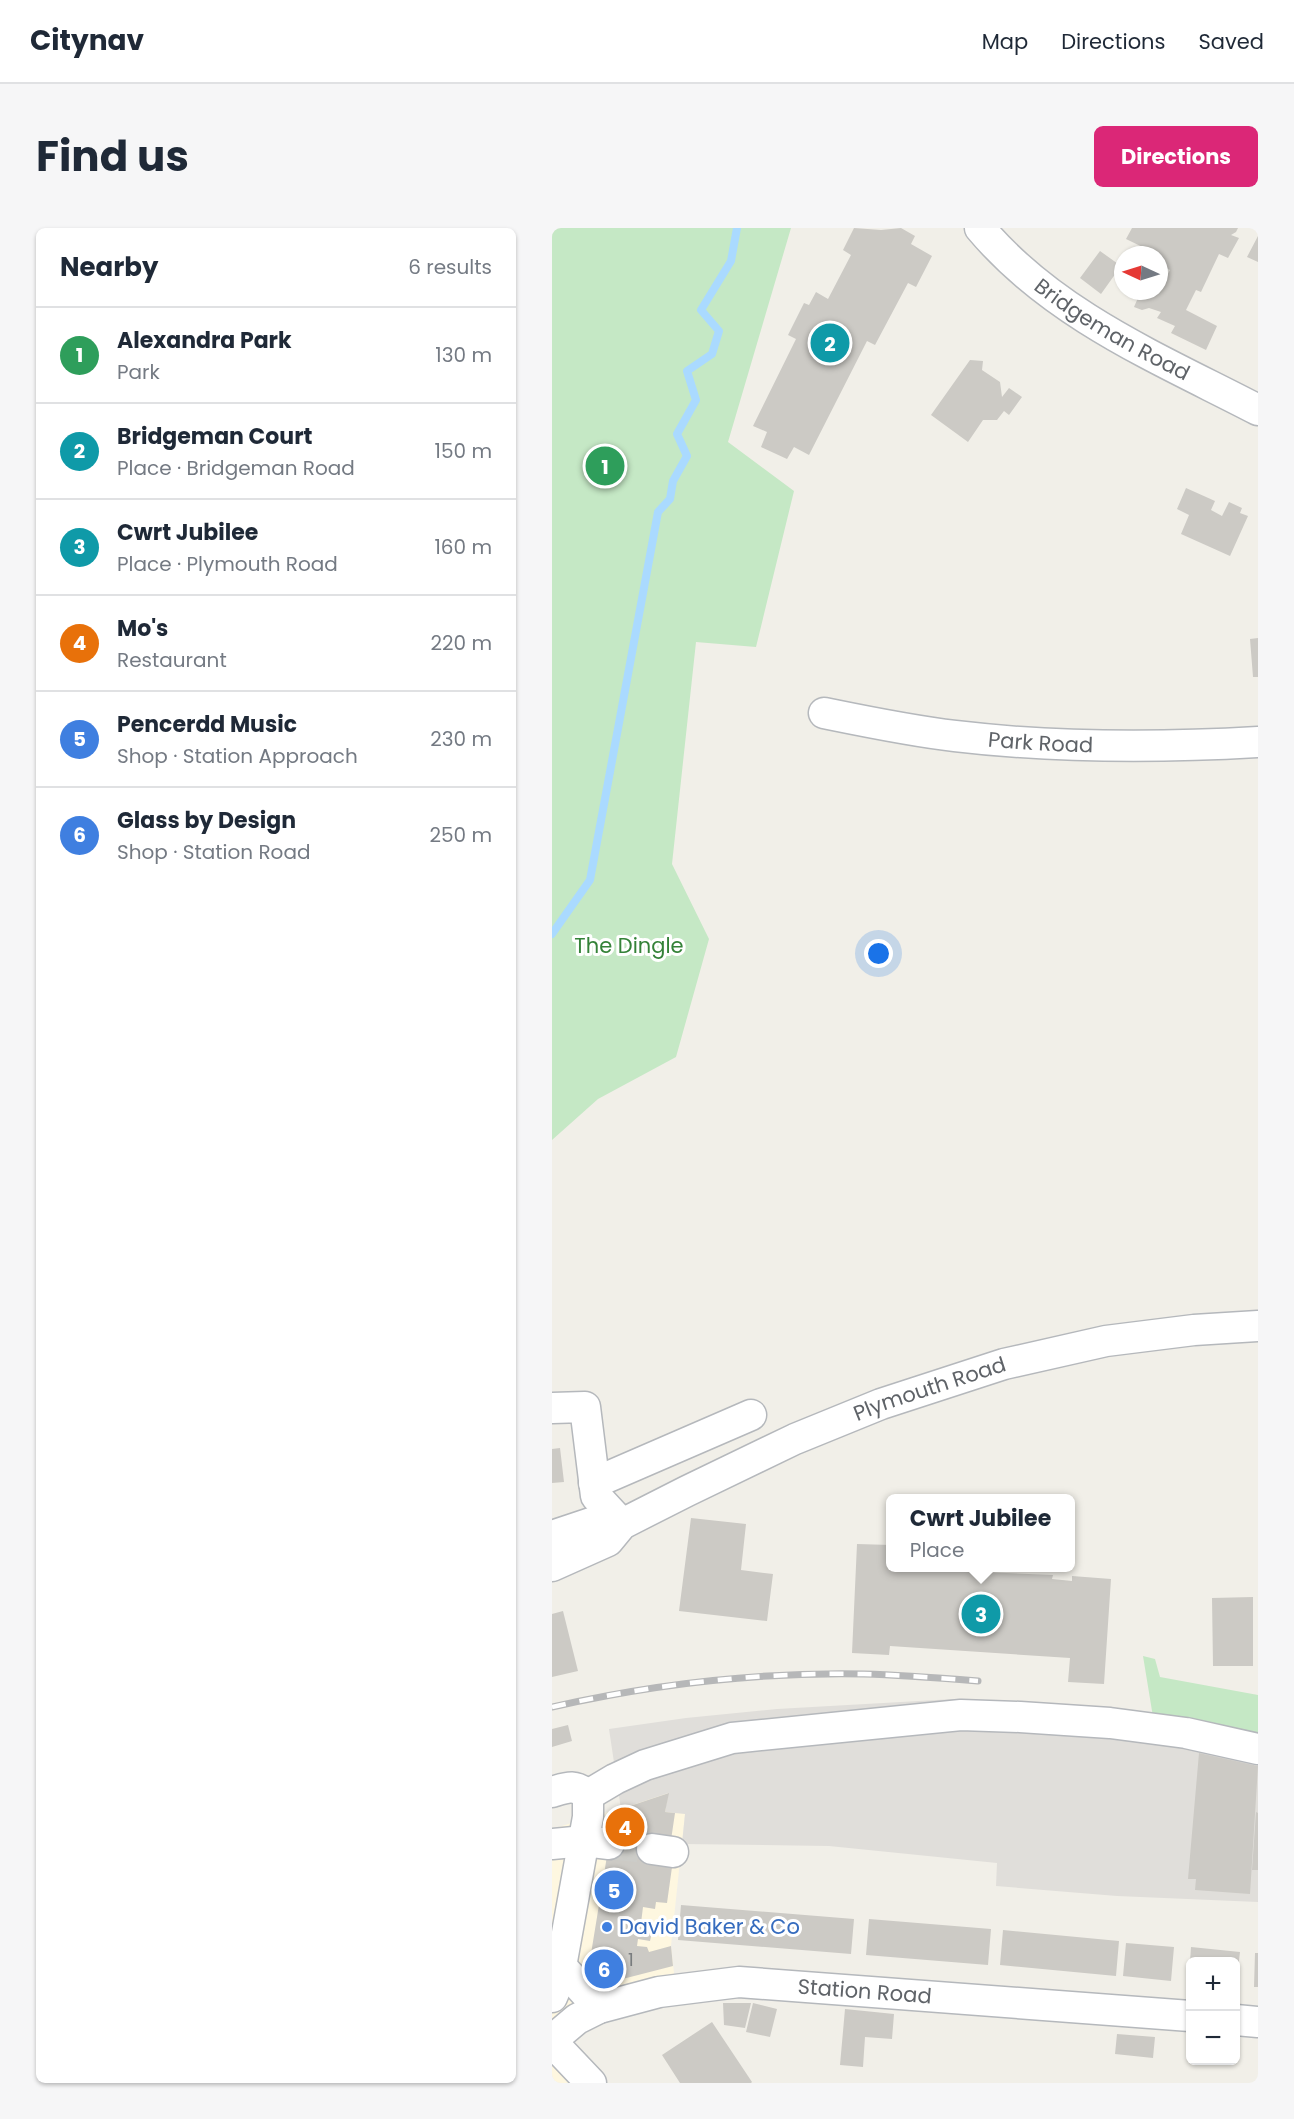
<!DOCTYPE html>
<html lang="en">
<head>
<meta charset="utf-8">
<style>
	body { margin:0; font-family:Poppins,sans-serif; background:#f6f6f7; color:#1f2937 }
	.controls { position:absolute; right:18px; bottom:18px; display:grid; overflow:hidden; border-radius:9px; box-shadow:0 2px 4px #0004 }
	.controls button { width:54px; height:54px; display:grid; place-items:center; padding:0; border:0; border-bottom:2px solid #e0e1e3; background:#fff; color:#1f2937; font:30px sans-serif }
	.compass { position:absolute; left:562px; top:18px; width:54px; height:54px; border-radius:50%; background:#fff; box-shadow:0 2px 4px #0004; rotate:274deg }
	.you { position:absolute; left:327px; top:726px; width:21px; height:21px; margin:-15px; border:4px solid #fff; border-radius:50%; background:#1a73e8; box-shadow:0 0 0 9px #1a73e833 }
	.badge { display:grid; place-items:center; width:39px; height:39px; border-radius:50%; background:#db2777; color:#fff; font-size:20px; font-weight:700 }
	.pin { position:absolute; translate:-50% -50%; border:3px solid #fff; box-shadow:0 2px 6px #0006 }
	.popup { position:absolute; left:334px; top:1266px; width:189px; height:78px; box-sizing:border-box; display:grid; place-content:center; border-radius:9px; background:#fff; filter:drop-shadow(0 2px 4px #0005); font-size:20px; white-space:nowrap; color:#747a83 }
	.popup b { font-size:22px; color:#1f2937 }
	.popup::after { content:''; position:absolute; left:50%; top:100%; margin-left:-12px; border:12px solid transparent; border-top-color:#fff }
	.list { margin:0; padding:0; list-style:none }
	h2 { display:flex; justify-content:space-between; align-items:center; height:78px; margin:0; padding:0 24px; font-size:26px }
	h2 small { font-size:20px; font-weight:400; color:#747a83 }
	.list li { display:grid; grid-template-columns:39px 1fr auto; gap:18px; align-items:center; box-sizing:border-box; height:96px; padding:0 24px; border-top:2px solid #e0e1e3 }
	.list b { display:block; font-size:22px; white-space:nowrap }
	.list p { margin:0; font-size:20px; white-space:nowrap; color:#747a83 }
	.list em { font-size:20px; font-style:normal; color:#747a83 }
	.map { position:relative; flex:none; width:706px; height:1855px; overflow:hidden; border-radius:9px }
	header { display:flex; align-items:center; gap:36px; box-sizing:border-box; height:84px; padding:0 30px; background:#fff; border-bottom:2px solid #e0e1e3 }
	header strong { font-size:28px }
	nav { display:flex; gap:33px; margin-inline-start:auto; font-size:21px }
	.intro { display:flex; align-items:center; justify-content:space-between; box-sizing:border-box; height:144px; padding:0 36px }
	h1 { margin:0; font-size:42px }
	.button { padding:15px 27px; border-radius:9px; background:#db2777; color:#fff; font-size:21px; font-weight:700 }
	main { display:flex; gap:36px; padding:0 36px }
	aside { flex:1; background:#fff; border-radius:9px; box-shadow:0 2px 4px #0004 }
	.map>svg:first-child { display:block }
	.commercial { fill:#fef7e0 }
	.industrial { fill:#e0deda }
	.green { fill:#c5e8c5 }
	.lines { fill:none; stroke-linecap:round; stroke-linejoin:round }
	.stream { stroke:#aadaff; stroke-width:8 }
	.building { fill:#cccac5 }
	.minor-tunnel { stroke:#ccccc8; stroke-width:30; stroke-dasharray:30 15; stroke-linecap:butt }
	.minor-casing { stroke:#b5b8bc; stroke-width:33 }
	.minor { stroke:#fff; stroke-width:30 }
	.rail-casing { stroke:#b6b7b8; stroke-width:7 }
	.rail { stroke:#fff; stroke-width:4.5; stroke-dasharray:14; stroke-linecap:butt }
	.shop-dot { fill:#3f7fe0; stroke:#fff; stroke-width:2 }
	.labels { text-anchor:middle; stroke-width:6; stroke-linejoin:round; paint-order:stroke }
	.number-label { font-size:18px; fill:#7a7d7f }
	.street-label { font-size:21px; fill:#5f6368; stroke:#fff }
	.park-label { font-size:21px; fill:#348238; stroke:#fff }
	.shop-label { font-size:21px; fill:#366cbe; stroke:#fff; text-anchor:start }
</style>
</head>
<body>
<header>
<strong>Citynav</strong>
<nav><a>Map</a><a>Directions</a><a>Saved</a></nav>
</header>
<div class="intro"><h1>Find us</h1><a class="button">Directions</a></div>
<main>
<aside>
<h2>Nearby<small>6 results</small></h2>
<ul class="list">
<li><span class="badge" style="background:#2e9e5b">1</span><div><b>Alexandra Park</b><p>Park</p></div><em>130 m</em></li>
<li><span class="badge" style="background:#0f9aa8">2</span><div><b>Bridgeman Court</b><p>Place · Bridgeman Road</p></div><em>150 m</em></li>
<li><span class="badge" style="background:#0f9aa8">3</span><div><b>Cwrt Jubilee</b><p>Place · Plymouth Road</p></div><em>160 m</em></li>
<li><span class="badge" style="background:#e8710a">4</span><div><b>Mo's</b><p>Restaurant</p></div><em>220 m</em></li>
<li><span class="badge" style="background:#3f7fe0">5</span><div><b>Pencerdd Music</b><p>Shop · Station Approach</p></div><em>230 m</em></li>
<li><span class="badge" style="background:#3f7fe0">6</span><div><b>Glass by Design</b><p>Shop · Station Road</p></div><em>250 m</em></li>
</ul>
</aside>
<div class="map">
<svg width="706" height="1855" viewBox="0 0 706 1855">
	<rect width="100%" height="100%" fill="#f1efe8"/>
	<path class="commercial" d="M117 1565 133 1586 119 1718 124 1763 3 1813 41 1855H0V1601Z"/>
	<path class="industrial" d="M402 1471 456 1473 601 1489 706 1507V1674L565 1668 444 1658 445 1635 277 1618 130 1616 133 1586 113 1584 116 1565 69 1581 57 1501 134 1490 225 1481Z"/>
	<path class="green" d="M0 0H239L176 214 242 263 204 419 144 414 120 636 157 711 124 829 46 871 0 912Z
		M591 1428 603 1431 608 1449 706 1467V1509L601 1489Z"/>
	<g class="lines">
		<path class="stream" d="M0 706 38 652 106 284 118 271 121 253 135 228 125 206 144 172 135 143 160 126 167 103 149 82 179 33 185 0"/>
	</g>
	<path class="building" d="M302 0 329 2 349 0 363 8 359 16 380 28 364 59 356 55 323 117 315 113 257 227 242 219 235 231 209 219 215 204 201 198 244 111 236 107 252 75 257 77 264 64 276 71 299 27 291 22Z
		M580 0H686L684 4 679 7 687 10 676 30 667 26 649 64 644 62 634 82 665 98 654 122 619 105 623 98 605 90 609 84 597 80 590 82 582 79 589 63H607V53L611 55 618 42 607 37V27L574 11Z
		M706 8V34L695 29Z
		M548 23 569 38 549 66 528 50Z
		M418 132 431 133 430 142 448 154 450 169 457 160 470 169 457 187 452 183 445 192H431L416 214 379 187Z
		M634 260 663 273 659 282 670 288 677 274 690 280 688 285 696 288 678 328 629 306 637 287 625 281Z
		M706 410V449H701L698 411Z
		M8 1220 12 1254 0 1255V1221Z
		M139 1290 194 1296 189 1342 221 1346 215 1393 127 1383Z
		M305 1316 339 1317V1340L501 1347 500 1351 520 1353V1348L559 1351 552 1456 516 1454 518 1430 338 1418 337 1427 300 1425Z
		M701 1369V1438H661L660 1370Z
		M11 1383 26 1443 0 1449V1386Z
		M16 1497 20 1513 0 1519V1501Z
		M647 1525 706 1538 698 1666 643 1662 644 1651H636Z
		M117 1565 113 1584 123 1585 119 1612 121 1632 115 1675 104 1674 103 1681 91 1679 89 1695 101 1697 100 1704 98 1713 86 1711 85 1718 95 1719 97 1724 119 1718 121 1738 55 1755 48 1754 39 1745 37 1738 62 1585 69 1581Z
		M704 1584 706 1585V1642H700Z
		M129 1677 302 1691 299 1726 126 1712Z
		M317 1691 439 1701 436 1737 314 1727Z
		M451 1702 567 1713 564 1748 448 1737Z
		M574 1715 622 1719 619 1753 571 1748Z
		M639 1719 688 1724 685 1749H684V1734H638Z
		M703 1725H706V1759H702Z
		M171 1775H199L193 1800 172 1797Z
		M201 1775 225 1781 218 1809 194 1804Z
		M293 1781 342 1786 340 1811 313 1809 311 1839 288 1837Z
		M160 1794 200 1854 199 1855H128L110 1827Z
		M565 1806 603 1809 601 1830 563 1826Z"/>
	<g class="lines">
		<path class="minor-tunnel" d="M57 1616 100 1621"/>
		<g class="minor-casing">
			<g id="minor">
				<path id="s1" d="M428 0C501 87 608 131 706 182"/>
				<path id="s2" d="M272 485C316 494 359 503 403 508 504 520 605 520 706 514"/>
				<path d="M0 1180 33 1179 44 1268 70 1296"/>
				<path d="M42 1255 199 1187"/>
				<path d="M0 1308 48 1292 70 1296"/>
				<path id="s3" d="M0 1338 56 1313 70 1296 135 1263 243 1211 329 1176 452 1136 554 1113 642 1102 706 1098"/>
				<path d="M0 1564C16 1559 22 1556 36 1567V1589L6 1755 0 1769"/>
				<path d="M36 1567 63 1551 93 1537 180 1510 409 1487 468 1489 558 1495 634 1505 706 1521"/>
				<path d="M0 1616 32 1613 57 1616"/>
				<path d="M100 1621 121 1624"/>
				<path d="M9 1738 47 1780"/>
				<path d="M684 1792 706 1794"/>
				<path id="s4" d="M0 1812 25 1791 47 1780 107 1764 187 1754 638 1788"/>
				<path d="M0 1814 39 1855"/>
			</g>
		</g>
		<use href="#minor" class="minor"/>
		<g class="rail-casing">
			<path id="rail" d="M0 1479C102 1456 207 1444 312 1446 350 1447 388 1450 426 1453"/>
		</g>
		<use href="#rail" class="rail"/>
	</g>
	<circle class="shop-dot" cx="55" cy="1699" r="6"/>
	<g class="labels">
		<g class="number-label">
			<text x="79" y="1738">1</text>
		</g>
		<g class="street-label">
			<text dy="7" stroke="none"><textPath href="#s1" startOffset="168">Bridgeman Road</textPath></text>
			<text dy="7" stroke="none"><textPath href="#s2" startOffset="219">Park Road</textPath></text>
			<text dy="7" stroke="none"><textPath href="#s3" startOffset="420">Plymouth Road</textPath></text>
			<text dy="7" stroke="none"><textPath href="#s4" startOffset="326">Station Road</textPath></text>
		</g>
		<g class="park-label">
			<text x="77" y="725">The Dingle</text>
		</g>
		<g class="shop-label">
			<text x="67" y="1706">David Baker &amp; Co</text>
		</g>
	</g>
</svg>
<div class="controls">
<button>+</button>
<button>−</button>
</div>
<svg class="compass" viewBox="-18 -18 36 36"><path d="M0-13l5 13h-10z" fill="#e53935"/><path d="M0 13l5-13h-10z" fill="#747a83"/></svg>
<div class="you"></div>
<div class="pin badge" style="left:53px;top:238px;background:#2e9e5b">1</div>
<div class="pin badge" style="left:278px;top:115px;background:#0f9aa8">2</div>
<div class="pin badge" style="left:429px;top:1386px;background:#0f9aa8">3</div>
<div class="popup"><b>Cwrt Jubilee</b>Place</div>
<div class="pin badge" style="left:73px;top:1599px;background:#e8710a">4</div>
<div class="pin badge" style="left:62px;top:1662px;background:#3f7fe0">5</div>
<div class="pin badge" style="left:52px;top:1741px;background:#3f7fe0">6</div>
</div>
</main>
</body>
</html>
